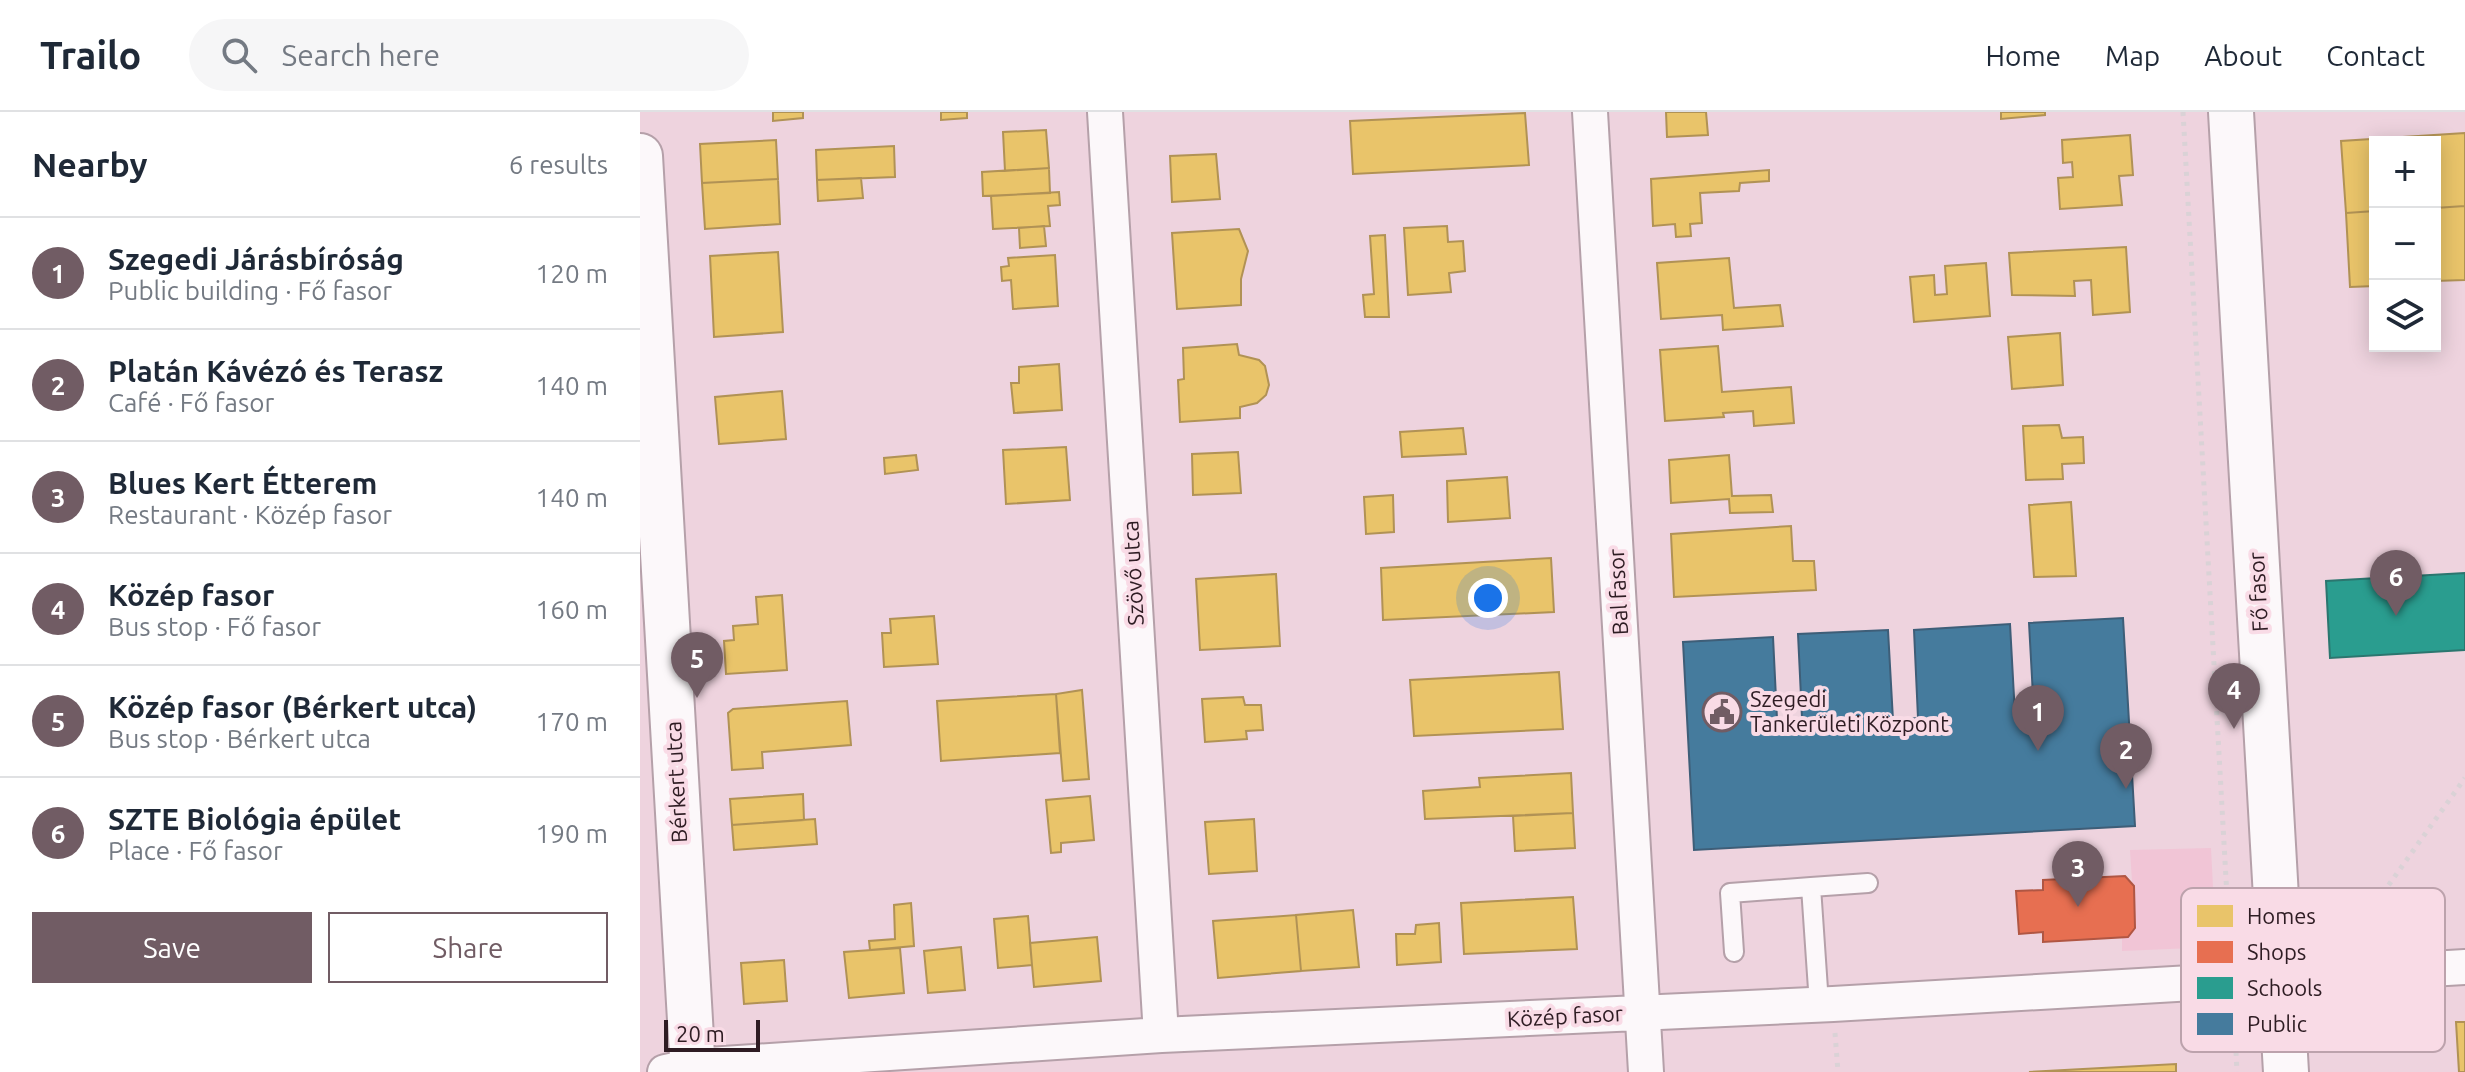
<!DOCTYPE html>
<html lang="en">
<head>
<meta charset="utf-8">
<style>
	body { margin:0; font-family:Ubuntu,sans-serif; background:#f6f6f7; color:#1f2937 }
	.controls { position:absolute; right:24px; top:24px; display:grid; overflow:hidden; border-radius:0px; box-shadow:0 4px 20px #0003 }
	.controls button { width:72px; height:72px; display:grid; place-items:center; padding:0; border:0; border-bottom:2px solid #e0e1e3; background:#fff; color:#1f2937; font:40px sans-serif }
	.scale { position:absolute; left:24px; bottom:20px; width:96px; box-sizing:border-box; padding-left:8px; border:4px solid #2e1c23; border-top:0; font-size:22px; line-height:28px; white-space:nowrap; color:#2e1c23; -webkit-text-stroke:6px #f9dbe6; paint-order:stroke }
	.you { position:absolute; left:848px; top:486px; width:28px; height:28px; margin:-20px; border:6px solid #fff; border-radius:50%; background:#1a73e8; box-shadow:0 0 0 12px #1a73e833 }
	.badge { display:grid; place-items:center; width:52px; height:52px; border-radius:50%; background:#715c64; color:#fff; font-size:26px; font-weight:700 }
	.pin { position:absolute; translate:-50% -66px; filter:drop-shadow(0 2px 4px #0008) }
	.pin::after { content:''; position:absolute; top:42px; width:28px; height:24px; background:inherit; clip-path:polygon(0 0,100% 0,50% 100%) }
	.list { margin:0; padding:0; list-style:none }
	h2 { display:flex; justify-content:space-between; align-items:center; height:104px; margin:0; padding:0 32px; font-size:34px }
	h2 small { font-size:26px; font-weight:400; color:#747a83 }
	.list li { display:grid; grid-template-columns:52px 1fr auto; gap:24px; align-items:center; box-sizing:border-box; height:112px; padding:0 32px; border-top:2px solid #e0e1e3 }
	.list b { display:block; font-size:30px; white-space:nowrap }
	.list p { margin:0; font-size:26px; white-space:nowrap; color:#747a83 }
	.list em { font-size:26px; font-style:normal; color:#747a83 }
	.actions { display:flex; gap:16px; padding:24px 32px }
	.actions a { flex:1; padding:18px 0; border:2px solid #715c64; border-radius:0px; text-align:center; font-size:28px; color:#715c64 }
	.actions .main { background:#715c64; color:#fff }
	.icon { flex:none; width:44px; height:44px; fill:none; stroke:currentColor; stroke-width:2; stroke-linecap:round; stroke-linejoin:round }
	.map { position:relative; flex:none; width:1825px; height:960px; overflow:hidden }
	header { display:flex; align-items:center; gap:48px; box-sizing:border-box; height:112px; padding:0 40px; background:#fff; border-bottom:2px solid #e0e1e3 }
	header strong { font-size:38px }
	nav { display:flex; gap:44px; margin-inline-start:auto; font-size:28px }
	.search { width:560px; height:72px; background:#f6f6f7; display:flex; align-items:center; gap:20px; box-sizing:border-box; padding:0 28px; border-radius:44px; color:#747a83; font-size:30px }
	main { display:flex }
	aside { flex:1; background:#fff }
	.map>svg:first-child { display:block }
	.built { fill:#f1c5d6 }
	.homes { fill:#e9c46a; stroke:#b19255; stroke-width:2 }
	.shops { fill:#e76f51; stroke:#b05643; stroke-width:2 }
	.schools { fill:#2a9d8f; stroke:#2b766f; stroke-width:2 }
	.public { fill:#457b9d; stroke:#3e5e78; stroke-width:2 }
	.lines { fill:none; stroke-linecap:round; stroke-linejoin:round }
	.lane-casing { stroke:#b5a0a9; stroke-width:22 }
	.street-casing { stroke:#b5a0a9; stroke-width:38 }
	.secondary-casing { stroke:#b5a0a9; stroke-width:48 }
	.path { stroke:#dad2d6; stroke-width:5; stroke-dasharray:4 6; stroke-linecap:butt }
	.lane { stroke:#fcf8fa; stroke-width:18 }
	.street { stroke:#fcf8fa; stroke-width:34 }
	.secondary { stroke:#fcf8fa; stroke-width:44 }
	.labels { text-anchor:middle; stroke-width:8; stroke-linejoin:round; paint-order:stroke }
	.street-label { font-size:22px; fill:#2e1c23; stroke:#f9dbe6 }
	.poi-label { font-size:22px; fill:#2e1c23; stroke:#f9dbe6; text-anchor:start }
	.key { fill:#f9dbe6; stroke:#bca2ac; stroke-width:2 }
	.key-label { font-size:22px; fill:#2e1c23 }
</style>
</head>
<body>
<header>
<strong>Trailo</strong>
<div class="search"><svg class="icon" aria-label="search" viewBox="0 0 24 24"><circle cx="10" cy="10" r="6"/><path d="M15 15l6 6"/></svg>Search here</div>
<nav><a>Home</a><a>Map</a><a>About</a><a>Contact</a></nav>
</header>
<main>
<aside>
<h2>Nearby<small>6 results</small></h2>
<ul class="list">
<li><span class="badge">1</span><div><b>Szegedi Járásbíróság</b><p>Public building · Fő fasor</p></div><em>120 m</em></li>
<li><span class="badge">2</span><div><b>Platán Kávézó és Terasz</b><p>Café · Fő fasor</p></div><em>140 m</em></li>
<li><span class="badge">3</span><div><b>Blues Kert Étterem</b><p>Restaurant · Közép fasor</p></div><em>140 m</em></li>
<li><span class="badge">4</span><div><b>Közép fasor</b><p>Bus stop · Fő fasor</p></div><em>160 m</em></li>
<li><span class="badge">5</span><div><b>Közép fasor (Bérkert utca)</b><p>Bus stop · Bérkert utca</p></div><em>170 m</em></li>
<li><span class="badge">6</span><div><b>SZTE Biológia épület</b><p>Place · Fő fasor</p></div><em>190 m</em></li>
</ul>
<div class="actions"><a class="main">Save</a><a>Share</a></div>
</aside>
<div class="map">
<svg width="1825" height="960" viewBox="0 0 1825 960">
	<rect width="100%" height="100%" fill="#eed3de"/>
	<path class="built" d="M1571 736 1576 835 1482 839V825H1488L1495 816 1490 738Z"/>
	<path class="homes" d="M133 0H163V6L133 9Z
		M301 0H327V6L301 8Z
		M1026 0H1066L1068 23 1027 25Z
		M1361 0H1405V3L1361 7Z
		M885 1 889 53 713 62 710 9Z
		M406 18 409 56 365 59 363 20Z
		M1825 21V94L1795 96V30H1735V99L1706 101 1701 29Z
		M1490 23 1493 63 1479 64 1482 93 1420 97 1418 66 1433 65 1432 50 1423 51 1422 28Z
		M136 28 138 67 62 71 60 32Z
		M254 34 255 65 177 68 176 38Z
		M576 42 580 87 532 90 530 44Z
		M409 56 410 81 343 84 342 60Z
		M1129 58V69L1100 71 1099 79 1060 81 1062 111 1050 112 1051 124 1036 125 1035 112 1013 114 1011 67Z
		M221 66 223 86 178 89 177 68Z
		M138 67 140 112 65 117 62 71Z
		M419 80 420 93 408 94 410 114 353 117 351 84Z
		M1825 94V168L1795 169V96Z
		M1735 99V174L1710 175 1706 101Z
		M404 114 406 134 380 136 379 116Z
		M807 114 808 130 823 129 825 159 809 161 811 180 768 183 764 116Z
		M599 117 608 139 601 167V193L537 197 532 121Z
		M745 123 749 205H725L723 183 734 182 730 124Z
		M1486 135 1490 200 1453 203 1451 168 1434 169 1435 184 1372 183 1369 141Z
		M138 140 143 220 74 225 70 144Z
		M415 143 418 194 373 197 371 168 362 169 361 155 369 154 368 146Z
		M1089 146 1094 196 1140 193 1143 214 1083 218 1082 203 1021 207 1017 151Z
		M1346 151 1350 204 1274 210 1270 165 1294 163 1295 183 1307 182 1305 154Z
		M1420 221 1423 273 1372 277 1368 225Z
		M597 232 599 243 619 248 625 254 629 273 626 283 617 291 600 295V306L540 310 538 268 544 267 543 236Z
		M1078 234 1082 280 1151 275 1154 311 1114 314 1113 299 1083 301 1084 305 1025 309 1020 238Z
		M419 252 422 298 374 301 371 271H379V255Z
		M142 279 146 327 79 332 75 285Z
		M1419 313 1422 326 1443 325 1444 351 1422 352 1423 367 1386 368 1383 314Z
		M823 316 826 342 762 345 760 320Z
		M426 335 430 388 366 392 363 338Z
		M598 340 601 381 553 383 552 342Z
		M276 343 278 358 245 362 244 346Z
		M1089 343 1092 384 1131 383 1133 400 1090 401 1089 387 1031 391 1029 348Z
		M867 365 870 406 808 410 807 369Z
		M753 383 754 420 726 422 724 385Z
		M1431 390 1436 464 1394 465 1389 393Z
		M1151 414 1153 449H1174L1176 478 1034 485 1031 422Z
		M911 446 914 500 743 508 741 456Z
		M636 462 640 534 560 538 556 467Z
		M142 483 147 558 86 562 84 529 94 528 93 514 118 512 116 485Z
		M294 504 298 552 244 555 242 521H251L250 507Z
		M919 560 923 617 774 624 770 568Z
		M442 578 449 667 423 669 416 582Z
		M416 582 420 641 301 649 297 589Z
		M603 585 605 593H621L623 618 606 619 607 627 565 630 562 587Z
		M207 589 211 633 122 640 123 656 92 658 88 601 93 597Z
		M931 661 933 701 785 707 783 679 840 675 839 666Z
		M163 682 164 708 92 713 90 687Z
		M450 684 454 728 421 731V740L411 741 406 688Z
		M933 701 935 736 875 739 873 704Z
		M175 707 177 732 94 738 92 713Z
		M614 707 617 759 569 762 565 710Z
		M933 785 937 837 824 842 821 791Z
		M271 791 274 834 230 838 229 829 255 827 254 793Z
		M713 798 719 855 661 859 656 803Z
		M656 803 661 859 578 866 573 809Z
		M388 804 392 853 358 856 354 807Z
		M799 811 801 850 757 853 756 822H775L776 813Z
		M457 825 461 869 394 875 390 831Z
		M321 835 325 878 288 881 284 839Z
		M260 836 264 881 209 886 204 840Z
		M144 848 147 889 104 892 101 851Z
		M1816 910H1825V960H1819Z
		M1536 952V960H1389L1443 957Z"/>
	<path class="shops" d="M1485 764 1494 774 1495 816 1488 825 1403 830V820L1379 822 1376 779 1403 778V768Z"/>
	<path class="schools" d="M1825 461V538L1690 546 1686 469Z"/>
	<path class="public" d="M1483 506 1495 714 1054 738 1043 530 1133 525 1137 607 1162 606 1158 522 1248 518 1253 608 1278 606 1274 518 1370 512 1375 603 1394 602 1389 511Z"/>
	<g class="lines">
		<g class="lane-casing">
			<path id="lane" d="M1171 775 1228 771
				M1094 840 1090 781 1171 775 1179 892"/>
		</g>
		<g class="street-casing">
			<path id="street" d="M465 0 521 923
				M950 0 1006 960
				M25 960 53 954 521 923 1193 892 1825 855"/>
		</g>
		<g class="secondary-casing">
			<path id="secondary" d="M1591 0 1646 960
				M0 44 53 960"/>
		</g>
		<path class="path" d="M1543 0 1590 838
			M1708 830 1825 666
			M1594 900 1597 960
			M1195 921 1198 960"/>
		<use href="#lane" class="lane"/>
		<use href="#street" class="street"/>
		<use href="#secondary" class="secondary"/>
	</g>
	<defs>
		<g id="civic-ring" transform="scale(2)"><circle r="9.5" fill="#f9dbe6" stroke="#715c64" stroke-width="1.5"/><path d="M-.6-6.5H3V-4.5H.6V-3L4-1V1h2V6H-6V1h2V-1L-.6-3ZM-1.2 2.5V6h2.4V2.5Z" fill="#715c64"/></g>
	</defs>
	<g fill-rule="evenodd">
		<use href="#civic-ring" x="1082" y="600"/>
	</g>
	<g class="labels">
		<g class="street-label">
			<text transform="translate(493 461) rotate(-93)" y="8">Szövő utca</text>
			<text transform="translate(978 480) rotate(-93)" y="8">Bal fasor</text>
			<text transform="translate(1618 480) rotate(-93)" y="8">Fő fasor</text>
			<text transform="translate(36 670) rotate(-93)" y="8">Bérkert utca</text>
			<text transform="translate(925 904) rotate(-3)" y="8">Közép fasor</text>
		</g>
		<g class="poi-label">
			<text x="1110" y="595">Szegedi<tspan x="1110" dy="25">Tankerületi Központ</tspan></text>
		</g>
	</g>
	<rect x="1541" y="776" width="264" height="164" rx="12" class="key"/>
	<rect x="1557" y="793" width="36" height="22" fill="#e9c46a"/>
	<rect x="1557" y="829" width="36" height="22" fill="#e76f51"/>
	<rect x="1557" y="865" width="36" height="22" fill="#2a9d8f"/>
	<rect x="1557" y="901" width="36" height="22" fill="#457b9d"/>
	<g class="key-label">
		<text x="1607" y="812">Homes</text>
		<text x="1607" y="848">Shops</text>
		<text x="1607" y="884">Schools</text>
		<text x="1607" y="920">Public</text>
	</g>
</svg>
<div class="controls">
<button>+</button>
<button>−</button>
<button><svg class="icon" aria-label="layers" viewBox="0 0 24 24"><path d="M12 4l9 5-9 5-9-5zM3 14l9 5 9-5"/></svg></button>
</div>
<div class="scale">20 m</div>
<div class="you"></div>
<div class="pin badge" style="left:1398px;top:639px">1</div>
<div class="pin badge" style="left:1486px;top:677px">2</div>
<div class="pin badge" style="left:1438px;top:795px">3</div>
<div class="pin badge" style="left:1594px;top:617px">4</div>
<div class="pin badge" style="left:57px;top:586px">5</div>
<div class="pin badge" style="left:1756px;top:504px">6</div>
</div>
</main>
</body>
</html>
